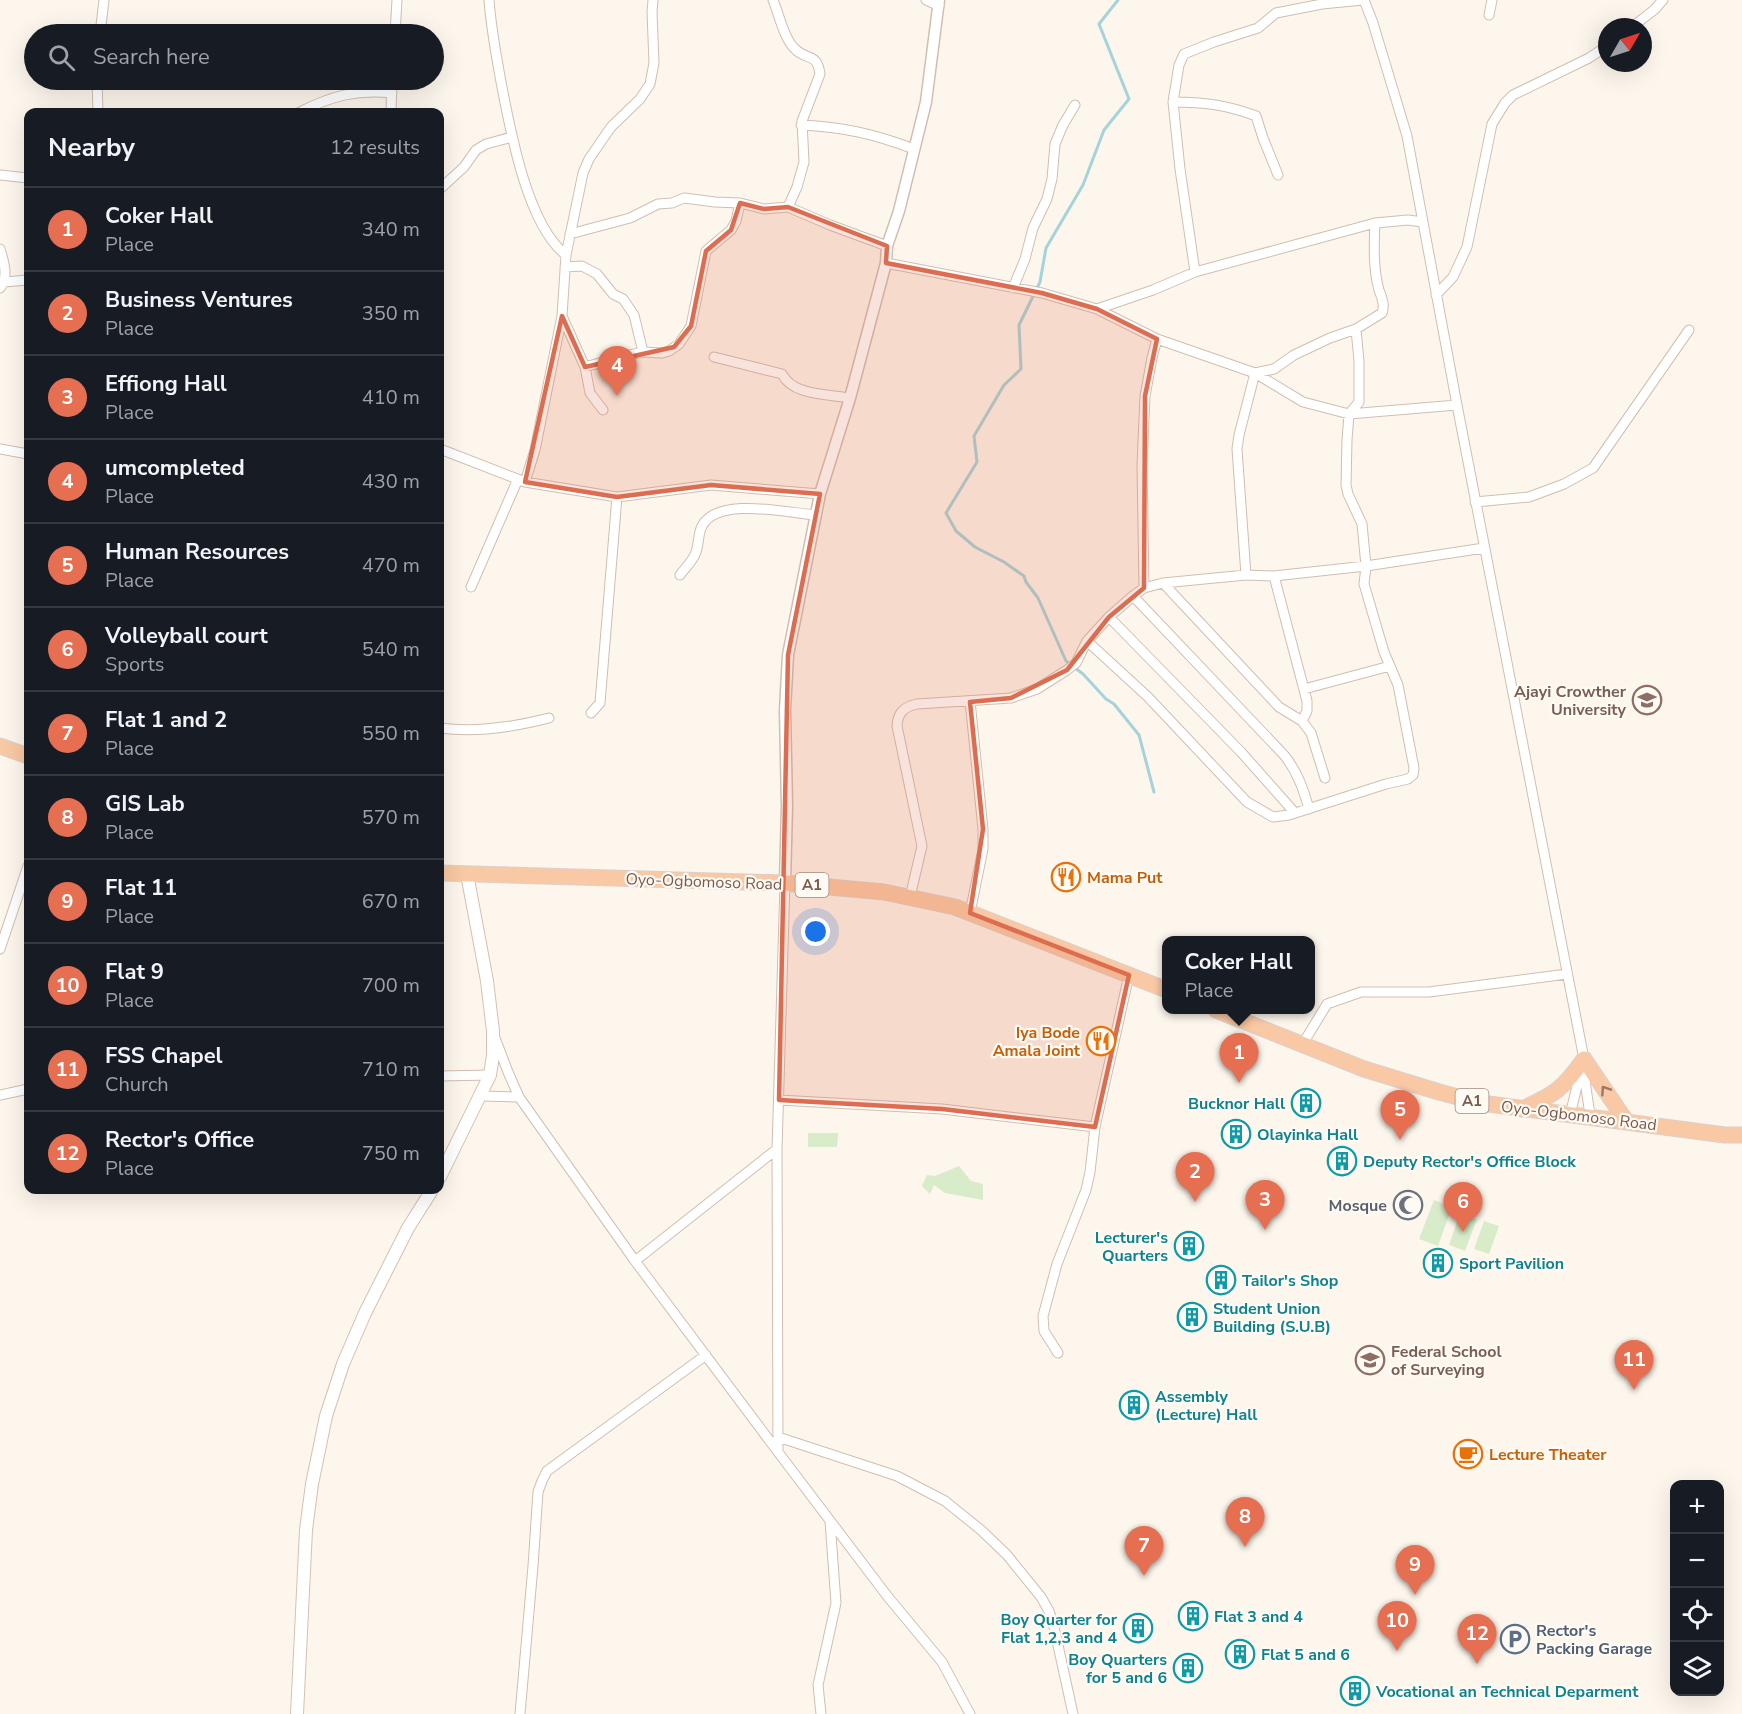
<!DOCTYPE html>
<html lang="en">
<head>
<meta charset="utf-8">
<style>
	body { margin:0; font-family:"Nunito Sans",sans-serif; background:#20242c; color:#f1f3f6 }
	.controls { position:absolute; right:18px; bottom:18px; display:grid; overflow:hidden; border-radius:12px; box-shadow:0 6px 24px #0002 }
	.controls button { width:54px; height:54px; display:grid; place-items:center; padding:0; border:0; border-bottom:2px solid #363941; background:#171b24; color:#f1f3f6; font:30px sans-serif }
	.compass { position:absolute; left:1598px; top:18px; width:54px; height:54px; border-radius:50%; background:#171b24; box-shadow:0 6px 24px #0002; rotate:51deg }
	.you { position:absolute; left:816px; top:932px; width:21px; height:21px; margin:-15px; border:4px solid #fff; border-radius:50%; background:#1a73e8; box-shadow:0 0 0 9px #1a73e833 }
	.badge { display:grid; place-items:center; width:39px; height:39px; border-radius:50%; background:#e76f51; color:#fff; font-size:20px; font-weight:700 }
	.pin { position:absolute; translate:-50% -50px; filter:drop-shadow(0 2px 3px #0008) }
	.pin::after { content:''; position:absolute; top:32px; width:21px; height:18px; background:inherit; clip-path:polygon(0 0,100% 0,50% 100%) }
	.popup { position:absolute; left:1162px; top:936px; width:153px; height:78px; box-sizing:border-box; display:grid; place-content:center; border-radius:12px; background:#171b24; filter:drop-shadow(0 2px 4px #0005); font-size:20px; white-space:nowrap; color:#9ea1a6 }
	.popup b { font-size:22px; color:#f1f3f6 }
	.popup::after { content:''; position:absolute; left:50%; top:100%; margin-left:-12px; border:12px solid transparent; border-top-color:#171b24 }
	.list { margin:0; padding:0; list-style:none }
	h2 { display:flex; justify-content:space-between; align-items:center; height:78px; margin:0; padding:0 24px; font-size:26px }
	h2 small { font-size:20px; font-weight:400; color:#9ea1a6 }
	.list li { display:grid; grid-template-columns:39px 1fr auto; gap:18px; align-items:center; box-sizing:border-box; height:84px; padding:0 24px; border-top:2px solid #363941 }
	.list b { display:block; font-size:22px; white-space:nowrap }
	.list p { margin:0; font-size:20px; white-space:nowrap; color:#9ea1a6 }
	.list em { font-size:20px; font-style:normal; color:#9ea1a6 }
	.icon { flex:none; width:33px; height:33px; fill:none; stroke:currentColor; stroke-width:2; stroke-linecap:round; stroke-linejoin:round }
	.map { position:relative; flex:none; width:1742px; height:1714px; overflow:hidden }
	.search { position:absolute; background:#171b24; box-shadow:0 6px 24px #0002; left:24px; top:24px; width:420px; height:66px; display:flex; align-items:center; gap:15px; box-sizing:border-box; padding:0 21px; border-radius:33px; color:#9ea1a6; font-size:22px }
	.panel { position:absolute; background:#171b24; box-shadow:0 6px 24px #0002; left:24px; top:108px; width:420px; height:1086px; border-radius:12px }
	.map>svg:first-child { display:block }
	.green { fill:#d8ecc9 }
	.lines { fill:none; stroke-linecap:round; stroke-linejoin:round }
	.stream { stroke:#a5d3da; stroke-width:3 }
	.minor-casing { stroke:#d1beb0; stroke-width:11 }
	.tertiary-casing { stroke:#d1beb0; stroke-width:13 }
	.secondary-casing { stroke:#d6c0b0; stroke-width:14 }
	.trunk-casing { stroke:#dad1cd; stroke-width:17 }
	.minor { stroke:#fff; stroke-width:9 }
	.tertiary { stroke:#fff; stroke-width:10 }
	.secondary { stroke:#fff; stroke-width:12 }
	.trunk { stroke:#f9c8a4; stroke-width:15 }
	.oneway { stroke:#9a7763 }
	.marked { fill:#dc6d51; fill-opacity:0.2; stroke:#dc6d51; stroke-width:4.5; stroke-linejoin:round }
	.labels { text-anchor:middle; stroke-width:4.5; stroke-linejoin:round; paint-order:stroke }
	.shield { fill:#fffaf3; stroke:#a28b7f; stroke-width:1.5 }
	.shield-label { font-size:15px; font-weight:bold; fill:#7a5c4d }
	.education-label { font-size:16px; font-weight:bold; fill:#785e54; stroke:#fffaf3; text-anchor:end }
	.food-label { font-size:16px; font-weight:bold; fill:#c56008; stroke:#fffaf3; text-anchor:start }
	.street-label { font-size:16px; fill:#7a5c4d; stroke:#fffaf3 }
	.culture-label { font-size:16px; font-weight:bold; fill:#0d838f; stroke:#fffaf3; text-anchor:start }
	.worship-label { font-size:16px; font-weight:bold; fill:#5b616d; stroke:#fffaf3; text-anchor:end }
	.service-label { font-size:16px; font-weight:bold; fill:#4e5e75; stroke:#fffaf3; text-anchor:start }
</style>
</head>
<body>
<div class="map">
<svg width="1742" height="1714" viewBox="0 0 1742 1714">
	<rect width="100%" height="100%" fill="#fdf6ec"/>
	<path class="green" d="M808 1133H838L837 1147H808Z
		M959 1166 971 1181 983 1184V1200L945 1193 934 1185 930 1194 922 1186 927 1175 935 1176Z
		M1434 1200 1452 1207 1438 1246 1419 1239Z
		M1460 1213 1477 1219 1465 1251 1449 1245Z
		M1484 1221 1499 1226 1489 1254 1474 1249Z"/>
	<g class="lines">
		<path class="stream" d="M1118 0 1099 24 1129 99 1104 130 1083 185 1046 248 1040 282 1019 325 1021 369 1004 385 974 436 977 462 946 513 956 531 975 547 1004 562 1024 576 1026 582 1038 598 1066 661 1083 674 1106 699 1114 704 1139 735 1154 792"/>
		<g class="minor-casing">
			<path id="minor" d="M489 0C491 28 496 54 501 82 510 129 527 225 566 255
				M773 0C779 14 784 39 795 49 807 61 817 52 820 74L802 121 804 162 797 187 788 207
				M926 0 939 6
				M1364 0 1373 23 1407 136 1457 405 1584 1059C1583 1078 1588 1097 1590 1116
				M1489 15 1492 0
				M1632 27 1654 10 1663 0
				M100 34 104 0
				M395 34 397 0
				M97 80 98 112
				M1173 102C1204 102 1227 105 1256 116L1263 138 1278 175
				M300 112C331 96 357 89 392 93
				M391 112 392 80
				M801 125C844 127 874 134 914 149
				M0 175 28 178
				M440 189 464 167 476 150 486 144 512 137
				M570 234 630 218 658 204 672 203 684 198 715 202 740 203 764 209 788 207 830 225 887 246
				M0 249C4 262 9 277 0 288
				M886 263 1042 293 1097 309 1157 339 1255 373 1303 402 1349 414 1457 405
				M565 267 582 266 597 274 613 294 623 299 634 315 643 352
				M1195 272 1180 169 1173 102 1179 65 1184 54 1214 42 1258 28 1276 13 1322 4 1363 0
				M4 282 28 280
				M1013 288 1025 259 1033 228 1047 199 1052 179 1055 144 1063 125 1075 105
				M1436 295 1453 277 1467 247 1492 124 1505 103 1513 95 1589 58 1607 46
				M1097 309 1153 290 1195 272 1375 223 1408 220 1423 222
				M562 316 585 367 590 393 603 410
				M714 357 782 374C793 396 828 394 850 398
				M585 367 621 357 643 352 662 353 669 351 679 344 691 326 706 251 731 230 736 221 740 203
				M0 449 28 454
				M440 449 525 482 617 497 711 485 820 494
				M525 482 535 450 562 316 566 255 583 173 589 159 611 127 640 99 650 84 654 63 652 12 653 0
				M1475 502 1529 497 1564 484 1593 468 1689 330
				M680 575C685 568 693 561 696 552 699 544 698 533 702 526 718 496 787 513 816 515
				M1246 575 1237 449 1239 435 1255 373 1274 369 1294 355 1330 338 1356 329 1382 313C1385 305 1382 298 1379 290 1373 269 1374 244 1375 223
				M1274 576 1307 701V711L1302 721
				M1163 583 1279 707 1302 721 1311 733 1325 778
				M471 587 518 479
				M1144 588 1142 465 1145 396 1152 358 1157 339
				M1133 596 1284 755C1297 771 1303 788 1309 809
				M1109 617 1241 752 1295 813
				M1087 641 1148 697 1247 802 1273 817 1289 815 1386 784 1408 779 1413 775 1414 768 1398 685 1384 652 1364 584 1366 566 1362 524 1348 494 1346 485 1347 440 1349 414 1359 402V361L1356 329
				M1304 689 1390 666
				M591 713 600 703 617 497
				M440 728C476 733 514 727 549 718
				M910 897 922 846 897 726C898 712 904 707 917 704L1011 698 1037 689 1067 670 1076 663 1087 641 1109 617 1133 596 1144 588 1163 583 1246 575 1274 576 1366 566 1484 548
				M970 913 983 849V829L970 701
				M0 949 28 866
				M495 1038 508 1072 519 1097 635 1261 778 1452 888 1597 942 1662 970 1714
				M1302 1045 1327 1004 1361 992H1429L1567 974
				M440 1076 490 1075
				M0 1095 28 1089
				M481 1096 519 1097
				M779 1100 942 1109 1095 1127
				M1570 1115 1578 1082 1583 1074
				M635 1261 777 1149
				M1058 1353 1044 1331 1043 1316 1057 1264 1086 1190 1090 1172 1095 1127 1129 975
				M778 1437 897 1476 945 1501 981 1530 1007 1555 1041 1597 1049 1611 1054 1627 1073 1714
				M778 1452 777 1149 785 883
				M520 1714 533 1566 538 1492 542 1481 547 1471 706 1355
				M821 1714 818 1685 836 1603 830 1521"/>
		</g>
		<g class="tertiary-casing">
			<path id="tertiary" d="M785 883 787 806 785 710 788 655 820 494 850 398 886 263 887 246 899 211 926 102 939 0"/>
		</g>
		<g class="secondary-casing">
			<path id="secondary" d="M440 1177 490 1075 493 1055V1031L487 981 467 874
				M297 1714 306 1530 312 1484 326 1416 343 1364 365 1313 408 1228 432 1190"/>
		</g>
		<g class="trunk-casing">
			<path id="trunk" d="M0 746 28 756
				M440 873 785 883 884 892 955 907 1167 990
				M1216 1010 1364 1069 1439 1092 1481 1103 1725 1135H1742
				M1522 1109C1554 1095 1563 1089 1584 1059L1626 1121"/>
		</g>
		<use href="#minor" class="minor"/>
		<use href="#tertiary" class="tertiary"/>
		<use href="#secondary" class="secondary"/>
		<use href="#trunk" class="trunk"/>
	</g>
	<defs><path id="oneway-chevron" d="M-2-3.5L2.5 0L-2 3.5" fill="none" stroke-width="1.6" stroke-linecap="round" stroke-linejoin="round" transform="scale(1.5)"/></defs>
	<use class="oneway" href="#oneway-chevron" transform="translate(1605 1090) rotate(-124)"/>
	<path class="marked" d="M740 203 764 209 788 207 887 246 886 263 1042 293 1097 309 1157 339 1145 396 1144 588 1109 617 1067 670 1011 698 970 702 983 829 970 913 1129 975 1095 1127 942 1109 779 1100 788 655 820 494 711 485 617 497 525 482 562 316 585 367 674 347 691 326 706 251 731 230Z"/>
	<defs>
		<g id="university-ring" transform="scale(1.5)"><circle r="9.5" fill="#fffaf3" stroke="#8d6e63" stroke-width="1.5"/><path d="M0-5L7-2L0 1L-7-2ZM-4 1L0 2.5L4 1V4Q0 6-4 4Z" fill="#8d6e63"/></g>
		<g id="restaurant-ring" transform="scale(1.5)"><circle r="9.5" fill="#fffaf3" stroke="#e8710a" stroke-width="1.5"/><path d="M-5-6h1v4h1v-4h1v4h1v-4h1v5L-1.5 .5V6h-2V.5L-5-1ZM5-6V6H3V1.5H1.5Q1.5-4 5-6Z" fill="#e8710a"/></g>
		<g id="building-ring" transform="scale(1.5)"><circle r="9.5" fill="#fffaf3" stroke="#0f9aa8" stroke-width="1.5"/><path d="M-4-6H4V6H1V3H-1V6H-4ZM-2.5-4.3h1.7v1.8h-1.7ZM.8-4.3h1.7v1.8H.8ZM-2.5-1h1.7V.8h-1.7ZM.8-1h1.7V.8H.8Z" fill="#0f9aa8"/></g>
		<g id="mosque-ring" transform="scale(1.5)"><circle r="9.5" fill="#fffaf3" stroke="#6b7280" stroke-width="1.5"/><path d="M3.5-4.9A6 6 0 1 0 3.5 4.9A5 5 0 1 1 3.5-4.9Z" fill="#6b7280"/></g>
		<g id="school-ring" transform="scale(1.5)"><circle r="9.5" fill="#fffaf3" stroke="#8d6e63" stroke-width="1.5"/><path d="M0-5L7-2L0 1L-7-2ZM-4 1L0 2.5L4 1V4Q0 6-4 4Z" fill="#8d6e63"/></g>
		<g id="cafe-ring" transform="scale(1.5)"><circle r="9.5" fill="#fffaf3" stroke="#e8710a" stroke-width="1.5"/><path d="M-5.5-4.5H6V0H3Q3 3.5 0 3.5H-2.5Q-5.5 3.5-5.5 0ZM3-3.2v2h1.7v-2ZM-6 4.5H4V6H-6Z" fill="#e8710a"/></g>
		<g id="parking-ring" transform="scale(1.5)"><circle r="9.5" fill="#fffaf3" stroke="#5c6f8a" stroke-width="1.5"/><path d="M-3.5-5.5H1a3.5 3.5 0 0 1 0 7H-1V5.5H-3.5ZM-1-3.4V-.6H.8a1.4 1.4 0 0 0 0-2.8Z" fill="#5c6f8a"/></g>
	</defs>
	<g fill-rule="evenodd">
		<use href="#university-ring" x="1647" y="700"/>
		<use href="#restaurant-ring" x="1066" y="877"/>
		<use href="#restaurant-ring" x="1101" y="1041"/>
		<use href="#building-ring" x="1306" y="1103"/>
		<use href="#building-ring" x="1236" y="1134"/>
		<use href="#building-ring" x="1342" y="1161"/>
		<use href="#mosque-ring" x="1408" y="1205"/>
		<use href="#building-ring" x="1189" y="1246"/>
		<use href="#building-ring" x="1438" y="1263"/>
		<use href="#building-ring" x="1221" y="1280"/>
		<use href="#building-ring" x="1192" y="1317"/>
		<use href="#school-ring" x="1370" y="1360"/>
		<use href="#building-ring" x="1134" y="1405"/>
		<use href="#cafe-ring" x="1468" y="1454"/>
		<use href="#building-ring" x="1193" y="1616"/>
		<use href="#building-ring" x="1138" y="1628"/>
		<use href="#parking-ring" x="1515" y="1639"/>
		<use href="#building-ring" x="1240" y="1654"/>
		<use href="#building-ring" x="1188" y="1668"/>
		<use href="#building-ring" x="1355" y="1691"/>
	</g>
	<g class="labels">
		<g class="shield">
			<rect x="795.5" y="873" width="33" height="24" rx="4.5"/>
			<rect x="1455.5" y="1089" width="33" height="24" rx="4.5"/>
		</g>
		<g class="shield-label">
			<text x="812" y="890">A1</text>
			<text x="1472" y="1106">A1</text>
		</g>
		<g class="education-label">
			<text x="1626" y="697">Ajayi Crowther<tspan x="1626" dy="18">University</tspan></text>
			<text x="1391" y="1357" text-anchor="start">Federal School<tspan x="1391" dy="18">of Surveying</tspan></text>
		</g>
		<g class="food-label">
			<text x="1087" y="883">Mama Put</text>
			<text x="1080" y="1038" text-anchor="end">Iya Bode<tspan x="1080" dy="18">Amala Joint</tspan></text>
			<text x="1489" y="1460">Lecture Theater</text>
		</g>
		<g class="street-label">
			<text transform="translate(704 881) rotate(2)" y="6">Oyo-Ogbomoso Road</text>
			<text transform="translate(1579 1115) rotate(7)" y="6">Oyo-Ogbomoso Road</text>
		</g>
		<g class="culture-label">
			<text x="1285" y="1109" text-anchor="end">Bucknor Hall</text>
			<text x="1257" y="1140">Olayinka Hall</text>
			<text x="1363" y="1167">Deputy Rector's Office Block</text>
			<text x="1168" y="1243" text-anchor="end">Lecturer's<tspan x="1168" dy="18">Quarters</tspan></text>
			<text x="1459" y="1269">Sport Pavilion</text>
			<text x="1242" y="1286">Tailor's Shop</text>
			<text x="1213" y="1314">Student Union<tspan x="1213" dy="18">Building (S.U.B)</tspan></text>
			<text x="1155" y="1402">Assembly<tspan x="1155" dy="18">(Lecture) Hall</tspan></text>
			<text x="1214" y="1622">Flat 3 and 4</text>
			<text x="1117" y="1625" text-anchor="end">Boy Quarter for<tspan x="1117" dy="18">Flat 1,2,3 and 4</tspan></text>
			<text x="1261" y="1660">Flat 5 and 6</text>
			<text x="1167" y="1665" text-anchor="end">Boy Quarters<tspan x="1167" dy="18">for 5 and 6</tspan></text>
			<text x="1376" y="1697">Vocational an Technical Deparment</text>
		</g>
		<g class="worship-label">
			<text x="1387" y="1211">Mosque</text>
		</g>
		<g class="service-label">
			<text x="1536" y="1636">Rector's<tspan x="1536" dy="18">Packing Garage</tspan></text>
		</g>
	</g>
</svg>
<div class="controls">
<button>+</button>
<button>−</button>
<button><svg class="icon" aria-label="locate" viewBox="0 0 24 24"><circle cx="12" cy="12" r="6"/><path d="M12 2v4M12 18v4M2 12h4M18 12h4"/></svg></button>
<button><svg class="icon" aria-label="layers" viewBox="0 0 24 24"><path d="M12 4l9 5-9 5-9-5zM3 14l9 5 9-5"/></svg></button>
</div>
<svg class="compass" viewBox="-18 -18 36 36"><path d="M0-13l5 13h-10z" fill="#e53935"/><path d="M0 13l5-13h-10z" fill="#9ea1a6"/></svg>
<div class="you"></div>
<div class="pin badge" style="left:1239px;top:1083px">1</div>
<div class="popup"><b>Coker Hall</b>Place</div>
<div class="pin badge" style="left:1195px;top:1202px">2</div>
<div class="pin badge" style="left:1265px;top:1230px">3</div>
<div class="pin badge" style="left:617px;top:396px">4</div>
<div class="pin badge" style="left:1400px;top:1140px">5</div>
<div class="pin badge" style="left:1463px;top:1232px">6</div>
<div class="pin badge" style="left:1144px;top:1576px">7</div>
<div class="pin badge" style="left:1245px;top:1547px">8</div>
<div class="pin badge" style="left:1415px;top:1595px">9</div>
<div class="pin badge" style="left:1397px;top:1651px">10</div>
<div class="pin badge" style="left:1634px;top:1390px">11</div>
<div class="pin badge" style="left:1477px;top:1664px">12</div>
<div class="search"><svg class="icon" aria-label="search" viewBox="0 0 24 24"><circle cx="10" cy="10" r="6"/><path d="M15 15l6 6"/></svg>Search here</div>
<section class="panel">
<h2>Nearby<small>12 results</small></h2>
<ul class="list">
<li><span class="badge">1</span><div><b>Coker Hall</b><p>Place</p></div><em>340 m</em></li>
<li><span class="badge">2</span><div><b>Business Ventures</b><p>Place</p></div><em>350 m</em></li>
<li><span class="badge">3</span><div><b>Effiong Hall</b><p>Place</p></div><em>410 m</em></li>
<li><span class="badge">4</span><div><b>umcompleted</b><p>Place</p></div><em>430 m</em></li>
<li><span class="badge">5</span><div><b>Human Resources</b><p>Place</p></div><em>470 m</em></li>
<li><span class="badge">6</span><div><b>Volleyball court</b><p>Sports</p></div><em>540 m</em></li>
<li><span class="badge">7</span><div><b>Flat 1 and 2</b><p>Place</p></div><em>550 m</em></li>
<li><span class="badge">8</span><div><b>GIS Lab</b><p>Place</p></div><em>570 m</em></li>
<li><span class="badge">9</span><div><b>Flat 11</b><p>Place</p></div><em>670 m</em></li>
<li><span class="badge">10</span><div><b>Flat 9</b><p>Place</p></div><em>700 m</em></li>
<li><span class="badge">11</span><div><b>FSS Chapel</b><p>Church</p></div><em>710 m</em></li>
<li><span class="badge">12</span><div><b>Rector's Office</b><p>Place</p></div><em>750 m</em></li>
</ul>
</section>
</div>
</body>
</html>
